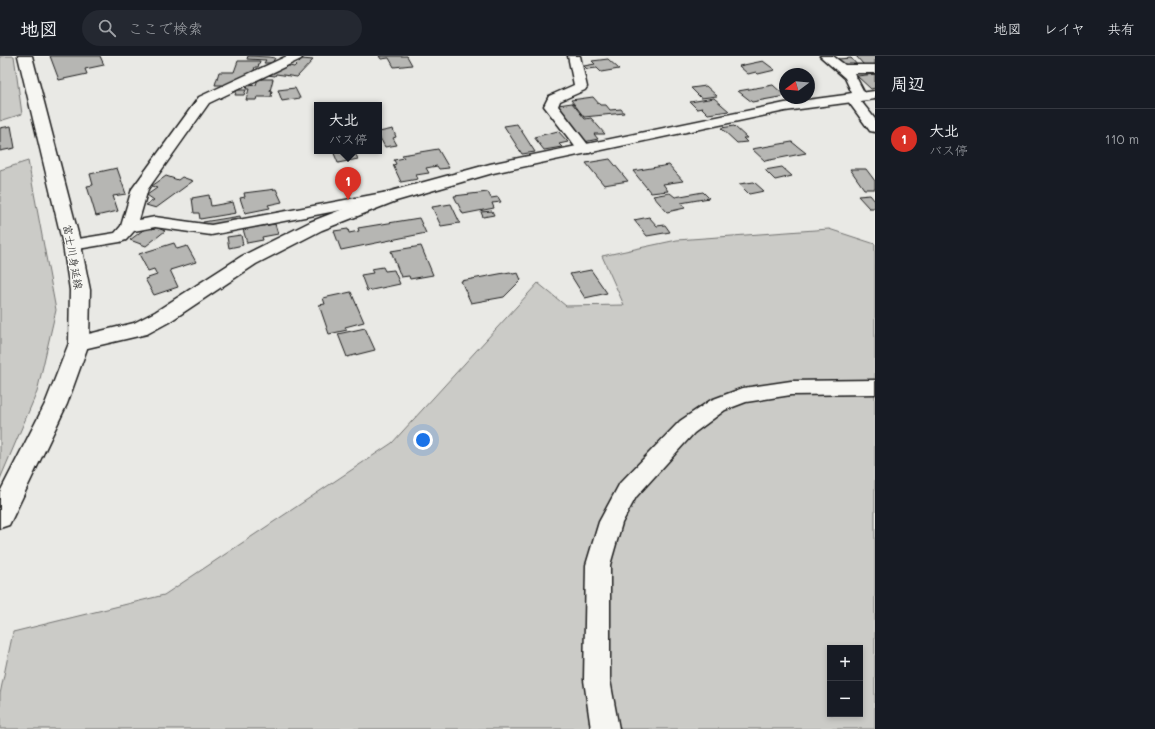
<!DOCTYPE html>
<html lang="ja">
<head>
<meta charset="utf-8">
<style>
	body { margin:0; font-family:Mali,"Klee One",sans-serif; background:#242831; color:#f1f3f6 }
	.controls { position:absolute; right:12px; bottom:12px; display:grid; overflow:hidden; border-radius:0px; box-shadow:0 2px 6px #0003 }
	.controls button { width:36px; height:36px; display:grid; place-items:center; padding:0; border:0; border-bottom:1px solid #363941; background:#171b24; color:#f1f3f6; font:20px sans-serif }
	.compass { position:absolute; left:779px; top:12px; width:36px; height:36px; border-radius:50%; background:#171b24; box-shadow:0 2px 6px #0003; rotate:254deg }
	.you { position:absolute; left:423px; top:384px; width:14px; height:14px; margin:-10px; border:3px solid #fff; border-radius:50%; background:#1a73e8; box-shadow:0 0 0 6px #1a73e833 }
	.badge { display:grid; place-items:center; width:26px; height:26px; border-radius:50%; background:#d93025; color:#fff; font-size:13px; font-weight:700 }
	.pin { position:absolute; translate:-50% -33px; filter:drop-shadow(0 1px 2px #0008) }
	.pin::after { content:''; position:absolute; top:21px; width:14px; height:12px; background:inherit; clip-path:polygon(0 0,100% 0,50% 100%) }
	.popup { position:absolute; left:314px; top:46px; width:68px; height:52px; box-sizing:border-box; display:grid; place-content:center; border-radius:0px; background:#171b24; filter:drop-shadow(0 1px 3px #0005); font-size:13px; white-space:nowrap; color:#9ea1a6 }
	.popup b { font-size:15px; color:#f1f3f6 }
	.popup::after { content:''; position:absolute; left:50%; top:100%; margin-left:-8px; border:8px solid transparent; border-top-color:#171b24 }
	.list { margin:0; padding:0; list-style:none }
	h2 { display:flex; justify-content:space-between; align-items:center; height:52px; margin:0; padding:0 16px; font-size:17px }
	h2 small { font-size:13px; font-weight:400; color:#9ea1a6 }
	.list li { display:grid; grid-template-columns:26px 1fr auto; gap:12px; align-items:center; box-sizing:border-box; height:60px; padding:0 16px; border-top:1px solid #363941 }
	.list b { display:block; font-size:15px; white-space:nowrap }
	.list p { margin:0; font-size:13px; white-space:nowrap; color:#9ea1a6 }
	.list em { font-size:13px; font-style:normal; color:#9ea1a6 }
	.icon { flex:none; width:22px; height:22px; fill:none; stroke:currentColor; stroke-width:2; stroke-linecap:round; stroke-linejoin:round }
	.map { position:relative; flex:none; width:875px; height:673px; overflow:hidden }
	header { display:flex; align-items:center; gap:24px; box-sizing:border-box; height:56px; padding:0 20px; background:#171b24; border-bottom:1px solid #363941 }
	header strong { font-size:19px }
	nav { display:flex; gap:22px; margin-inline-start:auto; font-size:14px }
	.search { width:280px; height:36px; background:#242831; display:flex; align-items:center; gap:10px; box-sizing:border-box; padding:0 14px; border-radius:22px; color:#9ea1a6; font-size:15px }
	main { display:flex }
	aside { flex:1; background:#171b24 }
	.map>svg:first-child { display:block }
	.green { fill:#cbcbc7; stroke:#747472; fill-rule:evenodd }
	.building { fill:#b6b6b3; stroke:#1c1c1c }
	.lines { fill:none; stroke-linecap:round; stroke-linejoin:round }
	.street-casing { stroke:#1c1c1c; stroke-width:3 }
	.secondary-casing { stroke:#1c1c1c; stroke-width:3 }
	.primary-casing { stroke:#1c1c1c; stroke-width:3 }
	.street { fill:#f6f6f2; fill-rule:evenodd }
	.secondary { fill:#f6f6f2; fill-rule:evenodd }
	.primary { fill:#f6f6f2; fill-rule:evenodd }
	.labels { text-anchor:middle; stroke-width:3; stroke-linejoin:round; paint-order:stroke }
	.street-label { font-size:11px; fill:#1c1c1c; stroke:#f6f6f2 }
</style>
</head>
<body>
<header>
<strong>地図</strong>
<div class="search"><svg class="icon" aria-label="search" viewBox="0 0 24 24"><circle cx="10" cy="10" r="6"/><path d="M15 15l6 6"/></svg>ここで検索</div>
<nav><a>地図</a><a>レイヤ</a><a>共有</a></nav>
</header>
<main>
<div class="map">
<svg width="875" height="673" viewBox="0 0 875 673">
	<rect width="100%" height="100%" fill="#e9e9e5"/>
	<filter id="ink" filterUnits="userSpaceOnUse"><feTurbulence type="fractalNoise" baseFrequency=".025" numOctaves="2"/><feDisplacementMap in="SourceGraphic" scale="8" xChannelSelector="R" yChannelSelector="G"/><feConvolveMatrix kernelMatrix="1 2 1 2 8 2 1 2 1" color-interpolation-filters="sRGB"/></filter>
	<g filter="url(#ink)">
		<path class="green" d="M0 0H14L22 58 0 65Z
			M28 105 56 254 37 336 0 423V114Z
			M829 173 875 188V673H0V638L13 576 164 539 392 387 538 227 566 250 624 249 602 200 677 184ZM830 592H860V658H830Z"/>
		<path class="building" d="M50 0H100L104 9 85 13 87 18 59 24Z
			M248 0 269 1 275 2 272 7H264L266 4 247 3Z
			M379 0H407L412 9 394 11 389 2 381 3Z
			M856 0H875V9H864Z
			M851 2 858 10H845L838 3Z
			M302 3 313 4 297 21 276 18 275 20 267 19 285 9 294 11Z
			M608 3 619 13 601 16 597 12 587 13 584 10 595 8 592 5Z
			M238 5H260L258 11H255L252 20 232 29H215L219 16H234Z
			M763 5 775 14 758 18 756 16 748 18 739 10Z
			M875 18V32L871 33 857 20Z
			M258 23H273L270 35H272L271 41H257L256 44H246L249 33H246L247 30 256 29Z
			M773 29 785 40 752 46 738 35Z
			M706 30 717 40 701 42 691 32Z
			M295 32 300 42 282 45 278 34Z
			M237 34H246L244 39H235Z
			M593 41 600 49H606L610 54 621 53 624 57 584 61 571 44Z
			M714 42 729 55 708 58 702 52 697 53 690 46Z
			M572 47 585 63 591 62 605 78H594L598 83 584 86 557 52 560 51 558 49Z
			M517 68 535 96 522 98 504 70Z
			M11 70 15 92 0 95V72Z
			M734 70 747 82H743L747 86 737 87 721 72Z
			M393 73 396 81 393 82 397 89 385 91 379 80V76Z
			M558 75 568 86 559 88 562 91 544 94 534 81Z
			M792 86 806 97 765 105 752 93Z
			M438 93 449 112 439 113 437 110 426 112 429 117 416 119 418 123 401 126 393 109 396 108 394 104 404 102 402 99Z
			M333 95H354L358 103 338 107Z
			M610 103 628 125 604 129 586 107Z
			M669 109 683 125 663 128 668 135 651 137 633 115Z
			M782 111 792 120 775 124 765 114Z
			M117 112 126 138 113 140 118 155 96 160 87 130 93 129 90 118Z
			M850 113H866L875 125V133H864Z
			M166 120 178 124 182 121 193 125 156 152 146 149 154 144 147 139 157 132 152 130Z
			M754 126 764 135 749 138 739 128Z
			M276 133 282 146 268 149 270 152 245 157 240 142 245 141 244 137Z
			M488 136 491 142 498 141 501 146 492 147 494 152 463 158 454 140Z
			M703 136 709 142 681 147 685 152 667 156 653 140 670 137 675 141Z
			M209 139 211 150 233 146 236 157 200 163 199 157H194L192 142Z
			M870 139 875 145V152H869L858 140Z
			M451 148 460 167 441 170 432 151Z
			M492 155 494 159 483 161 481 156Z
			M240 160 241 166 204 172 203 166Z
			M649 161 657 170 665 169 670 176 647 180 634 164Z
			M419 162 426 177 341 194 334 175 348 173 349 177 359 175 358 172Z
			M275 168 278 178 262 181 263 184 247 187 243 173Z
			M153 170 165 175 146 190 130 184 147 171 153 173Z
			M241 179 243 189 229 192 227 181Z
			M174 187 177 193 187 190 196 206 170 214 178 231 154 239 145 223 157 219 154 213 148 215 139 198Z
			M421 190 433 219 410 223 409 220 401 221 391 195Z
			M383 211 385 215 394 214 400 228 367 235 361 219 373 217 371 213Z
			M591 214 607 237 585 242 570 218Z
			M510 216 513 218 518 217 521 224 504 241 471 247 461 225Z
			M351 236 364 266 345 271 347 274 329 278 319 249 325 248 323 242Z
			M365 272 375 294 347 301 338 278Z"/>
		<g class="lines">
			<g class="street-casing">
				<path id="street" d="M287 0H303L301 3 209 47 148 133 139 164 155 161 211 169 388 136 393 138 396 141 393 144 211 179 155 171 134 175 126 184 120 186 72 194 66 193 64 189 66 185 115 177 121 170 132 133 199 41Z
					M568 0H580L587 31 585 34 560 45 558 50 592 94 590 97H580L544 50 549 40 574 29Z
					M820 0H833L845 9H875V17H854L866 40 860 44 875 63V76L870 75 845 41 846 38 852 37 845 22Z
					M875 324V338L791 339 746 346 725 354 694 377 636 441 622 467 610 509V624L619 673H591L584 624 586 509 599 466 620 427 680 365 711 344 743 332 791 325Z"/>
			</g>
			<g class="secondary-casing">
				<path id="secondary" d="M875 35V43L785 55 493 117 396 145 322 174 256 208 169 266 147 278 79 294 72 292 69 287 72 282 134 267 155 256 242 200 310 166 384 137 490 108 785 47Z"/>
			</g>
			<g class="primary-casing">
				<path id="primary" d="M18 0H32L81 189 90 234 89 287 67 348 13 461 9 469 0 472V436L45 348 69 287 70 234 63 189Z"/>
			</g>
			<use href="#street" class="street"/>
			<use href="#secondary" class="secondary"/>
			<use href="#primary" class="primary"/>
		</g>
	</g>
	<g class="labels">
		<g class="street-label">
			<text transform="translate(73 201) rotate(80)" y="4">富士川身延線</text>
		</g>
	</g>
</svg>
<div class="controls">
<button>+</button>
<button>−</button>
</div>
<svg class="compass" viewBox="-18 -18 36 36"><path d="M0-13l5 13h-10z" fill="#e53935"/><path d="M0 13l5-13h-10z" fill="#9ea1a6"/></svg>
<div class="you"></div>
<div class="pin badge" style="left:348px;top:144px">1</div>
<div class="popup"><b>大北</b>バス停</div>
</div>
<aside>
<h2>周辺<small></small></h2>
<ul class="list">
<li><span class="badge">1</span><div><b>大北</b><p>バス停</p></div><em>110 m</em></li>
</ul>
</aside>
</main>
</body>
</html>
